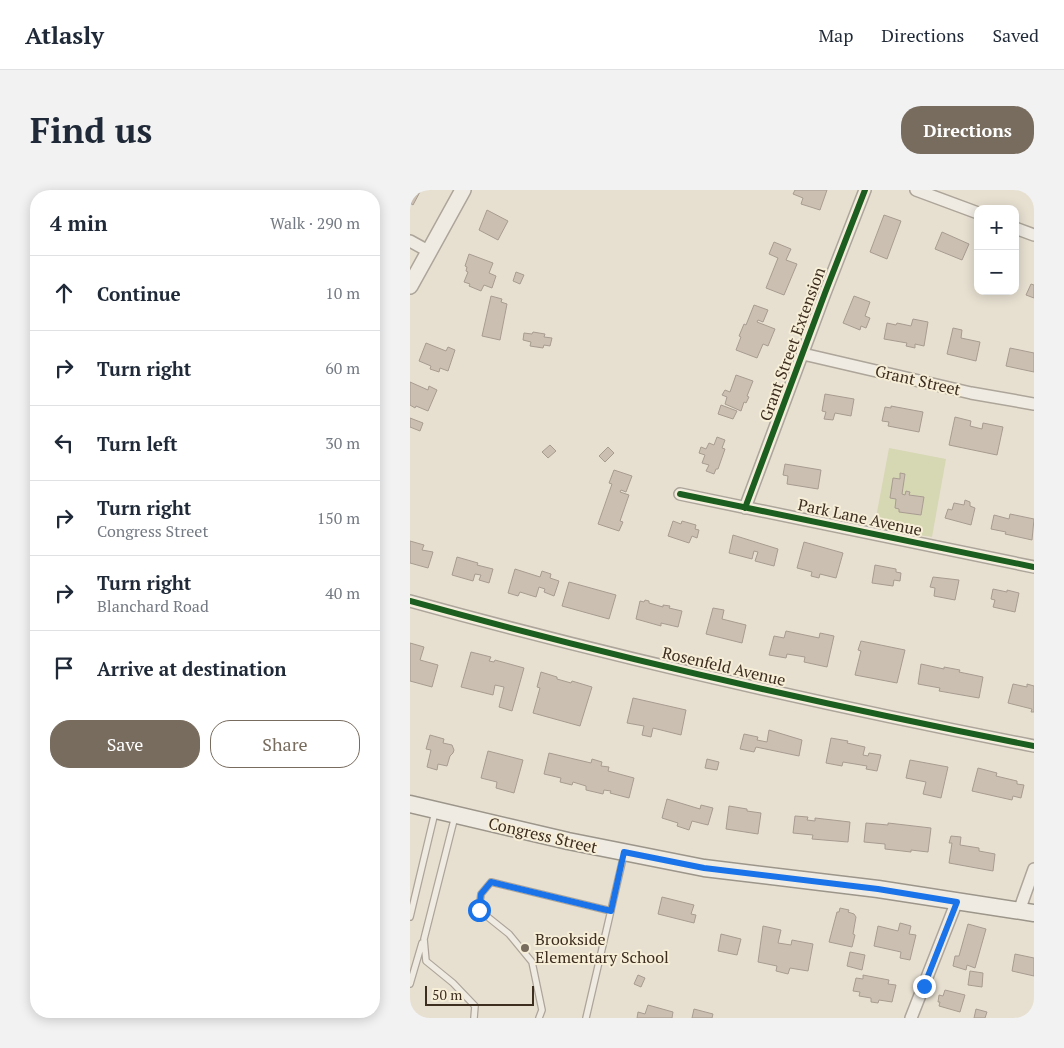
<!DOCTYPE html>
<html lang="en">
<head>
<meta charset="utf-8">
<style>
	body { margin:0; font-family:"PT Serif",serif; background:#f2f2f3; color:#1f2937 }
	.controls { position:absolute; right:15px; top:15px; display:grid; overflow:hidden; border-radius:10px; box-shadow:0 2px 12px #0003 }
	.controls button { width:45px; height:45px; display:grid; place-items:center; padding:0; border:0; border-bottom:1px solid #e0e1e3; background:#fff; color:#1f2937; font:25px sans-serif }
	.scale { position:absolute; left:15px; bottom:12px; width:109px; box-sizing:border-box; padding-left:5px; border:2px solid #3d2e20; border-top:0; font-size:14px; line-height:18px; white-space:nowrap; color:#3d2e20; -webkit-text-stroke:4px #f7eed8; paint-order:stroke }
	.stop { position:absolute; width:15px; height:15px; margin:-11px; border:4px solid #1a73e8; border-radius:50%; background:#fff }
	.stop.end { background:#1a73e8; border-color:#fff; box-shadow:0 1px 5px #0008 }
	.list { margin:0; padding:0; list-style:none }
	h2 { display:flex; justify-content:space-between; align-items:center; height:65px; margin:0; padding:0 20px; font-size:21px }
	h2 small { font-size:16px; font-weight:400; color:#747a83 }
	.list li { display:grid; grid-template-columns:32px 1fr auto; gap:15px; align-items:center; box-sizing:border-box; height:75px; padding:0 20px; border-top:1px solid #e0e1e3 }
	.list b { display:block; font-size:19px; white-space:nowrap }
	.list p { margin:0; font-size:16px; white-space:nowrap; color:#747a83 }
	.list em { font-size:16px; font-style:normal; color:#747a83 }
	.actions { display:flex; gap:10px; padding:15px 20px }
	.actions a { flex:1; padding:11px 0; border:1px solid #786c5e; border-radius:20px; text-align:center; font-size:18px; color:#786c5e }
	.actions .main { background:#786c5e; color:#fff }
	.icon { flex:none; width:28px; height:28px; fill:none; stroke:currentColor; stroke-width:2; stroke-linecap:round; stroke-linejoin:round }
	.map { position:relative; flex:none; width:624px; height:828px; overflow:hidden; border-radius:20px }
	header { display:flex; align-items:center; gap:30px; box-sizing:border-box; height:70px; padding:0 25px; background:#fff; border-bottom:1px solid #e0e1e3 }
	header strong { font-size:24px }
	nav { display:flex; gap:28px; margin-inline-start:auto; font-size:18px }
	.intro { display:flex; align-items:center; justify-content:space-between; box-sizing:border-box; height:120px; padding:0 30px }
	h1 { margin:0; font-size:35px }
	.button { padding:12px 22px; border-radius:20px; background:#786c5e; color:#fff; font-size:18px; font-weight:700 }
	main { display:flex; gap:30px; padding:0 30px }
	aside { flex:1; background:#fff; border-radius:20px; box-shadow:0 2px 12px #0003 }
	.map>svg:first-child { display:block }
	.green { fill:#d6d7b3; fill-rule:evenodd }
	.building { fill:#cbbfb2; stroke:#a89c90 }
	.lines { fill:none; stroke-linecap:round; stroke-linejoin:round }
	.service-casing { stroke:#ada599; stroke-width:8 }
	.minor-casing { stroke:#ada599; stroke-width:14 }
	.tertiary-casing { stroke:#ada599; stroke-width:18 }
	.secondary-casing { stroke:#9c958a; stroke-width:19 }
	.service { stroke:#efebe3; stroke-width:5.5 }
	.minor { stroke:#efebe3; stroke-width:11 }
	.tertiary { stroke:#efebe3; stroke-width:15 }
	.secondary { stroke:#efebe3; stroke-width:16 }
	.cycleway-casing { stroke:#f7eed8; stroke-width:9 }
	.cycleway { stroke:#1b5e20; stroke-width:6 }
	.route { stroke:#1a73e8; stroke-width:6 }
	.poi-dot { fill:#786c5e; stroke:#f7eed8; stroke-width:2 }
	.labels { text-anchor:middle; stroke-width:4; stroke-linejoin:round; paint-order:stroke }
	.street-label { font-size:16px; fill:#3d2e20; stroke:#f7eed8 }
	.poi-label { font-size:16px; fill:#3d2e20; stroke:#f7eed8; text-anchor:start }
</style>
</head>
<body>
<header>
<strong>Atlasly</strong>
<nav><a>Map</a><a>Directions</a><a>Saved</a></nav>
</header>
<div class="intro"><h1>Find us</h1><a class="button">Directions</a></div>
<main>
<aside>
<h2>4 min<small>Walk · 290 m</small></h2>
<ul class="list">
<li><svg class="icon" aria-label="ahead" viewBox="0 0 24 24"><path d="M12 20V5M6 11l6-6 6 6"/></svg><div><b>Continue</b></div><em>10 m</em></li>
<li><svg class="icon" aria-label="right" viewBox="0 0 24 24"><path d="M7 20v-9h11M14 6l5 5-5 5"/></svg><div><b>Turn right</b></div><em>60 m</em></li>
<li><svg class="icon" aria-label="left" viewBox="0 0 24 24"><path d="M17 20v-9H6M10 6l-5 5 5 5"/></svg><div><b>Turn left</b></div><em>30 m</em></li>
<li><svg class="icon" aria-label="right" viewBox="0 0 24 24"><path d="M7 20v-9h11M14 6l5 5-5 5"/></svg><div><b>Turn right</b><p>Congress Street</p></div><em>150 m</em></li>
<li><svg class="icon" aria-label="right" viewBox="0 0 24 24"><path d="M7 20v-9h11M14 6l5 5-5 5"/></svg><div><b>Turn right</b><p>Blanchard Road</p></div><em>40 m</em></li>
<li><svg class="icon" aria-label="arrive" viewBox="0 0 24 24"><path d="M6 21V4h12l-3 4 3 4H6"/></svg><div><b>Arrive at destination</b></div></li>
</ul>
<div class="actions"><a class="main">Save</a><a>Share</a></div>
</aside>
<div class="map">
<svg width="624" height="828" viewBox="0 0 624 828">
	<rect width="100%" height="100%" fill="#e7e0d1"/>
	<path class="green" d="M479 258 536 269 522 347 464 338ZM490 284 495 285 492 304 495 305 499 302V305L514 307 511 325 485 318 486 309 480 307 483 288 490 289Z"/>
	<path class="building" d="M0 0H11L3 15 0 13Z
		M385 0H417L410 20 391 14 393 8 383 4Z
		M77 20 98 31 88 50 69 40Z
		M474 25 491 31 477 69 460 62Z
		M532 42 559 54 552 70 525 59Z
		M364 52 381 59 376 70 387 74 374 105 356 98 368 68 359 64Z
		M59 64 83 73 79 83 86 86 82 98 74 95 71 101 59 96 60 94 54 92 58 82 56 81 57 77 55 76Z
		M106 82 114 85 110 94 103 91Z
		M621 94 624 95V108L616 105Z
		M81 106 92 109 91 112 97 114 90 150 72 146Z
		M444 106 460 112 455 126 460 128 456 138 451 136 450 140 433 133Z
		M344 115 358 120 353 132 348 130 347 132 365 139 358 156 353 154 347 168 326 160 331 147 329 146 334 134 336 135Z
		M503 129 518 132 514 156 505 154V158L496 156 497 153 474 149 477 133 486 135 487 133 501 136Z
		M543 138 552 140 551 148 570 152 566 171 537 164Z
		M123 142 135 144 134 147 142 148 140 156 134 155 133 158 120 156 121 152 113 150 114 143 122 144Z
		M16 153 36 161 38 157 45 160 38 181 30 178 29 182 20 179 21 176 9 171Z
		M600 158 624 163V182L596 176Z
		M326 185 343 191 337 206 339 207 336 213 334 212 331 221 315 214 317 207 312 205 315 200 320 202Z
		M0 192 18 200 19 196 27 200 18 221 6 216 5 218 0 215Z
		M415 204 444 209 441 226 425 223 423 230 414 229 416 222 412 221Z
		M311 215 327 221 323 229 308 224Z
		M481 216 513 222 509 242 478 236 479 232 472 231 475 217 481 218Z
		M545 227 561 231 560 236 572 239 573 233 593 237 587 265 539 255Z
		M0 228 13 233 10 241 0 237Z
		M307 247 315 250 312 258 315 259 308 279H306L304 284 296 281 299 275 292 273 295 265 289 263 291 257 296 259 299 253 304 255Z
		M140 255 146 261 138 268 132 262Z
		M198 257 204 263 195 272 189 266Z
		M375 274 411 280 408 299 377 294 378 286 373 285Z
		M204 280 222 286 216 302 211 300 210 302 219 305 210 331 213 332 209 341 188 334 202 294 199 293Z
		M490 283 495 284 492 304 495 305 496 301 500 302 499 305 514 307 511 325 489 322V319L485 318 486 309 480 308 483 288 490 289Z
		M555 310 560 312V316L565 318 561 335 535 328 538 319 542 320 544 313 554 315Z
		M600 324 624 329 622 350 595 344 596 342 581 339 584 325 599 329Z
		M263 331 271 334 272 331 286 335 285 339 289 340 287 348 282 346 279 353 258 346Z
		M323 345 368 359 364 376 345 371 348 362 344 361 342 369 319 363Z
		M0 351 14 355 12 360 23 362 18 378 0 373Z
		M394 352 433 363 426 388 410 384 409 388 401 386 402 382 387 378Z
		M47 367 68 373 67 375 83 379 79 393 69 390 71 385 65 384 63 391 42 385Z
		M465 375 486 379V382L491 383 490 391 484 390 483 396 462 393Z
		M105 379 130 387 132 381 141 384 140 388 149 391 144 406 134 402 135 399 129 397 126 407 110 402 108 406 98 403Z
		M523 387 549 390 545 410 524 406 525 398 520 397Z
		M159 392 206 405 199 429 152 416Z
		M583 399 597 402V400L609 403 605 422 583 417 585 410 581 409Z
		M235 410 239 411V413L253 417V415L260 416 259 418 272 421 268 437 251 433V436L226 429 230 411 234 412Z
		M303 418 314 420 312 429 336 435 332 453 296 444Z
		M376 441 409 448 410 443 424 446 417 477 394 472 395 467 377 464 376 468 359 465 364 446 374 448Z
		M451 451 495 460 487 493 445 485 451 461 448 460Z
		M0 453 14 457 10 470 28 475 22 497 0 491Z
		M61 462 81 467 79 471 84 472 85 470 114 478 102 521 89 517 94 497 85 495 83 505 51 497Z
		M511 474 534 479V477L550 480 549 482 573 487 569 508 529 501 530 498 508 494Z
		M131 482 147 487V489L161 493 162 491 182 497 170 536 123 523 130 498 127 497Z
		M603 494 617 497V494L624 496V522H621L622 519 598 513Z
		M223 508 276 520 271 545 243 538 241 547 232 545 234 536 217 533Z
		M359 540 392 550 389 566 346 557 344 562 330 559 334 544 348 547 347 550 357 552Z
		M20 545 34 549 33 553 42 555 44 560 43 563 40 566 37 576 28 574 27 580 17 577 21 560 16 559Z
		M421 548 438 551 437 553 455 557 453 565 458 566 459 563 471 565 467 581 456 579 457 576 433 572 432 576 416 573Z
		M78 561 113 570 104 603 86 598 87 592 71 588Z
		M139 563 181 573 182 569 192 572 191 576 199 577 198 581 224 588 219 608 200 603 201 601 194 600 193 604 176 600V596L163 592 162 595 150 592 151 588 134 584Z
		M297 569 309 572 307 580 295 578Z
		M500 570 538 577 531 608 513 604 516 592 496 588Z
		M568 578 587 583 586 586 607 591V594L614 595 611 608 603 606 602 610 562 601Z
		M257 609 290 619 291 615 303 618 298 635 282 631 279 640 267 636 268 633 252 628Z
		M319 616 337 619V621L351 623 348 644 316 639Z
		M385 626 398 627 397 630 405 631V628L440 632 438 652 402 649 403 645 383 643Z
		M456 633 478 635V633L521 638 518 662 501 660V662L475 659V654L454 652Z
		M541 646 551 647 550 655 569 658V661L585 664 583 681 539 673 542 653H539Z
		M252 707 284 715 281 724 286 725 284 733 248 724Z
		M430 718 439 720 438 722 444 724 446 727 443 744 445 745 442 757 419 752 427 722H429Z
		M490 733 501 736 499 744 506 745 500 770 490 768 491 762 464 756 468 736 488 741Z
		M558 734 576 739 565 778 557 775 556 780 543 776 545 766H549Z
		M353 736 371 740 368 753 381 755 382 750 403 754 398 781 380 778 378 784 366 781 367 776 348 772Z
		M311 744 331 749 327 765 308 761Z
		M440 762 455 765 452 780 437 776Z
		M605 764 624 768V786L602 781Z
		M560 781 573 783 572 797 558 795Z
		M228 785 235 788 231 797 224 794Z
		M453 785 479 790 478 794 486 795 482 812 469 810 468 813 461 812V808L449 806 450 802 443 801 446 788 453 789Z
		M535 800 555 805 550 822 529 816 530 812H528L529 805 533 806Z
		M238 815 263 822 262 828H227L228 822 235 824Z
		M284 819 303 824 302 828H282Z
		M566 819 577 822 575 828H564Z"/>
	<g class="lines">
		<g class="service-casing">
			<path id="service" d="M45 626 14 749 16 771 43 793 65 816 64 828
				M0 727 25 622
				M0 794 12 753
				M129 828 132 820 122 772 99 744 69 720 71 704 81 692 201 721
				M176 828 214 664"/>
		</g>
		<g class="minor-casing">
			<path id="minor" d="M506 0 568 23
				M605 38 624 45
				M0 51 20 62
				M393 164 561 203 624 214
				M270 304 624 377
				M335 318 415 103 455 0
				M0 411C206 468 414 515 624 556
				M609 721 624 679
				M501 828 547 711"/>
		</g>
		<g class="tertiary-casing">
			<path id="tertiary" d="M0 96 53 0"/>
		</g>
		<g class="secondary-casing">
			<path id="secondary" d="M0 614 158 651 294 678 468 699 624 723"/>
		</g>
		<use href="#service" class="service"/>
		<use href="#minor" class="minor"/>
		<use href="#tertiary" class="tertiary"/>
		<use href="#secondary" class="secondary"/>
		<g class="cycleway-casing">
			<path id="cycleway" d="M270 304 624 377
				M335 318 415 103 455 0
				M0 411C206 468 414 515 624 556"/>
		</g>
		<use href="#cycleway" class="cycleway"/>
	</g>
	<g class="lines">
		<path class="route" d="M69 720 71 704 81 692 201 721 214 662 294 678 468 699 547 712 514 796"/>
	</g>
	<circle class="poi-dot" cx="115" cy="758" r="5"/>
	<g class="labels">
		<g class="street-label">
			<text transform="translate(382 154) rotate(-70)" y="6">Grant Street Extension</text>
			<text transform="translate(508 190) rotate(13)" y="6">Grant Street</text>
			<text transform="translate(450 327) rotate(12)" y="6">Park Lane Avenue</text>
			<text transform="translate(314 476) rotate(13)" y="6">Rosenfeld Avenue</text>
			<text transform="translate(133 645) rotate(13)" y="6">Congress Street</text>
		</g>
		<g class="poi-label">
			<text x="125" y="755">Brookside<tspan x="125" dy="18">Elementary School</tspan></text>
		</g>
	</g>
</svg>
<div class="controls">
<button>+</button>
<button>−</button>
</div>
<div class="scale">50 m</div>
<div class="stop" style="left:69px;top:720px"></div>
<div class="stop end" style="left:514px;top:796px"></div>
</div>
</main>
</body>
</html>
